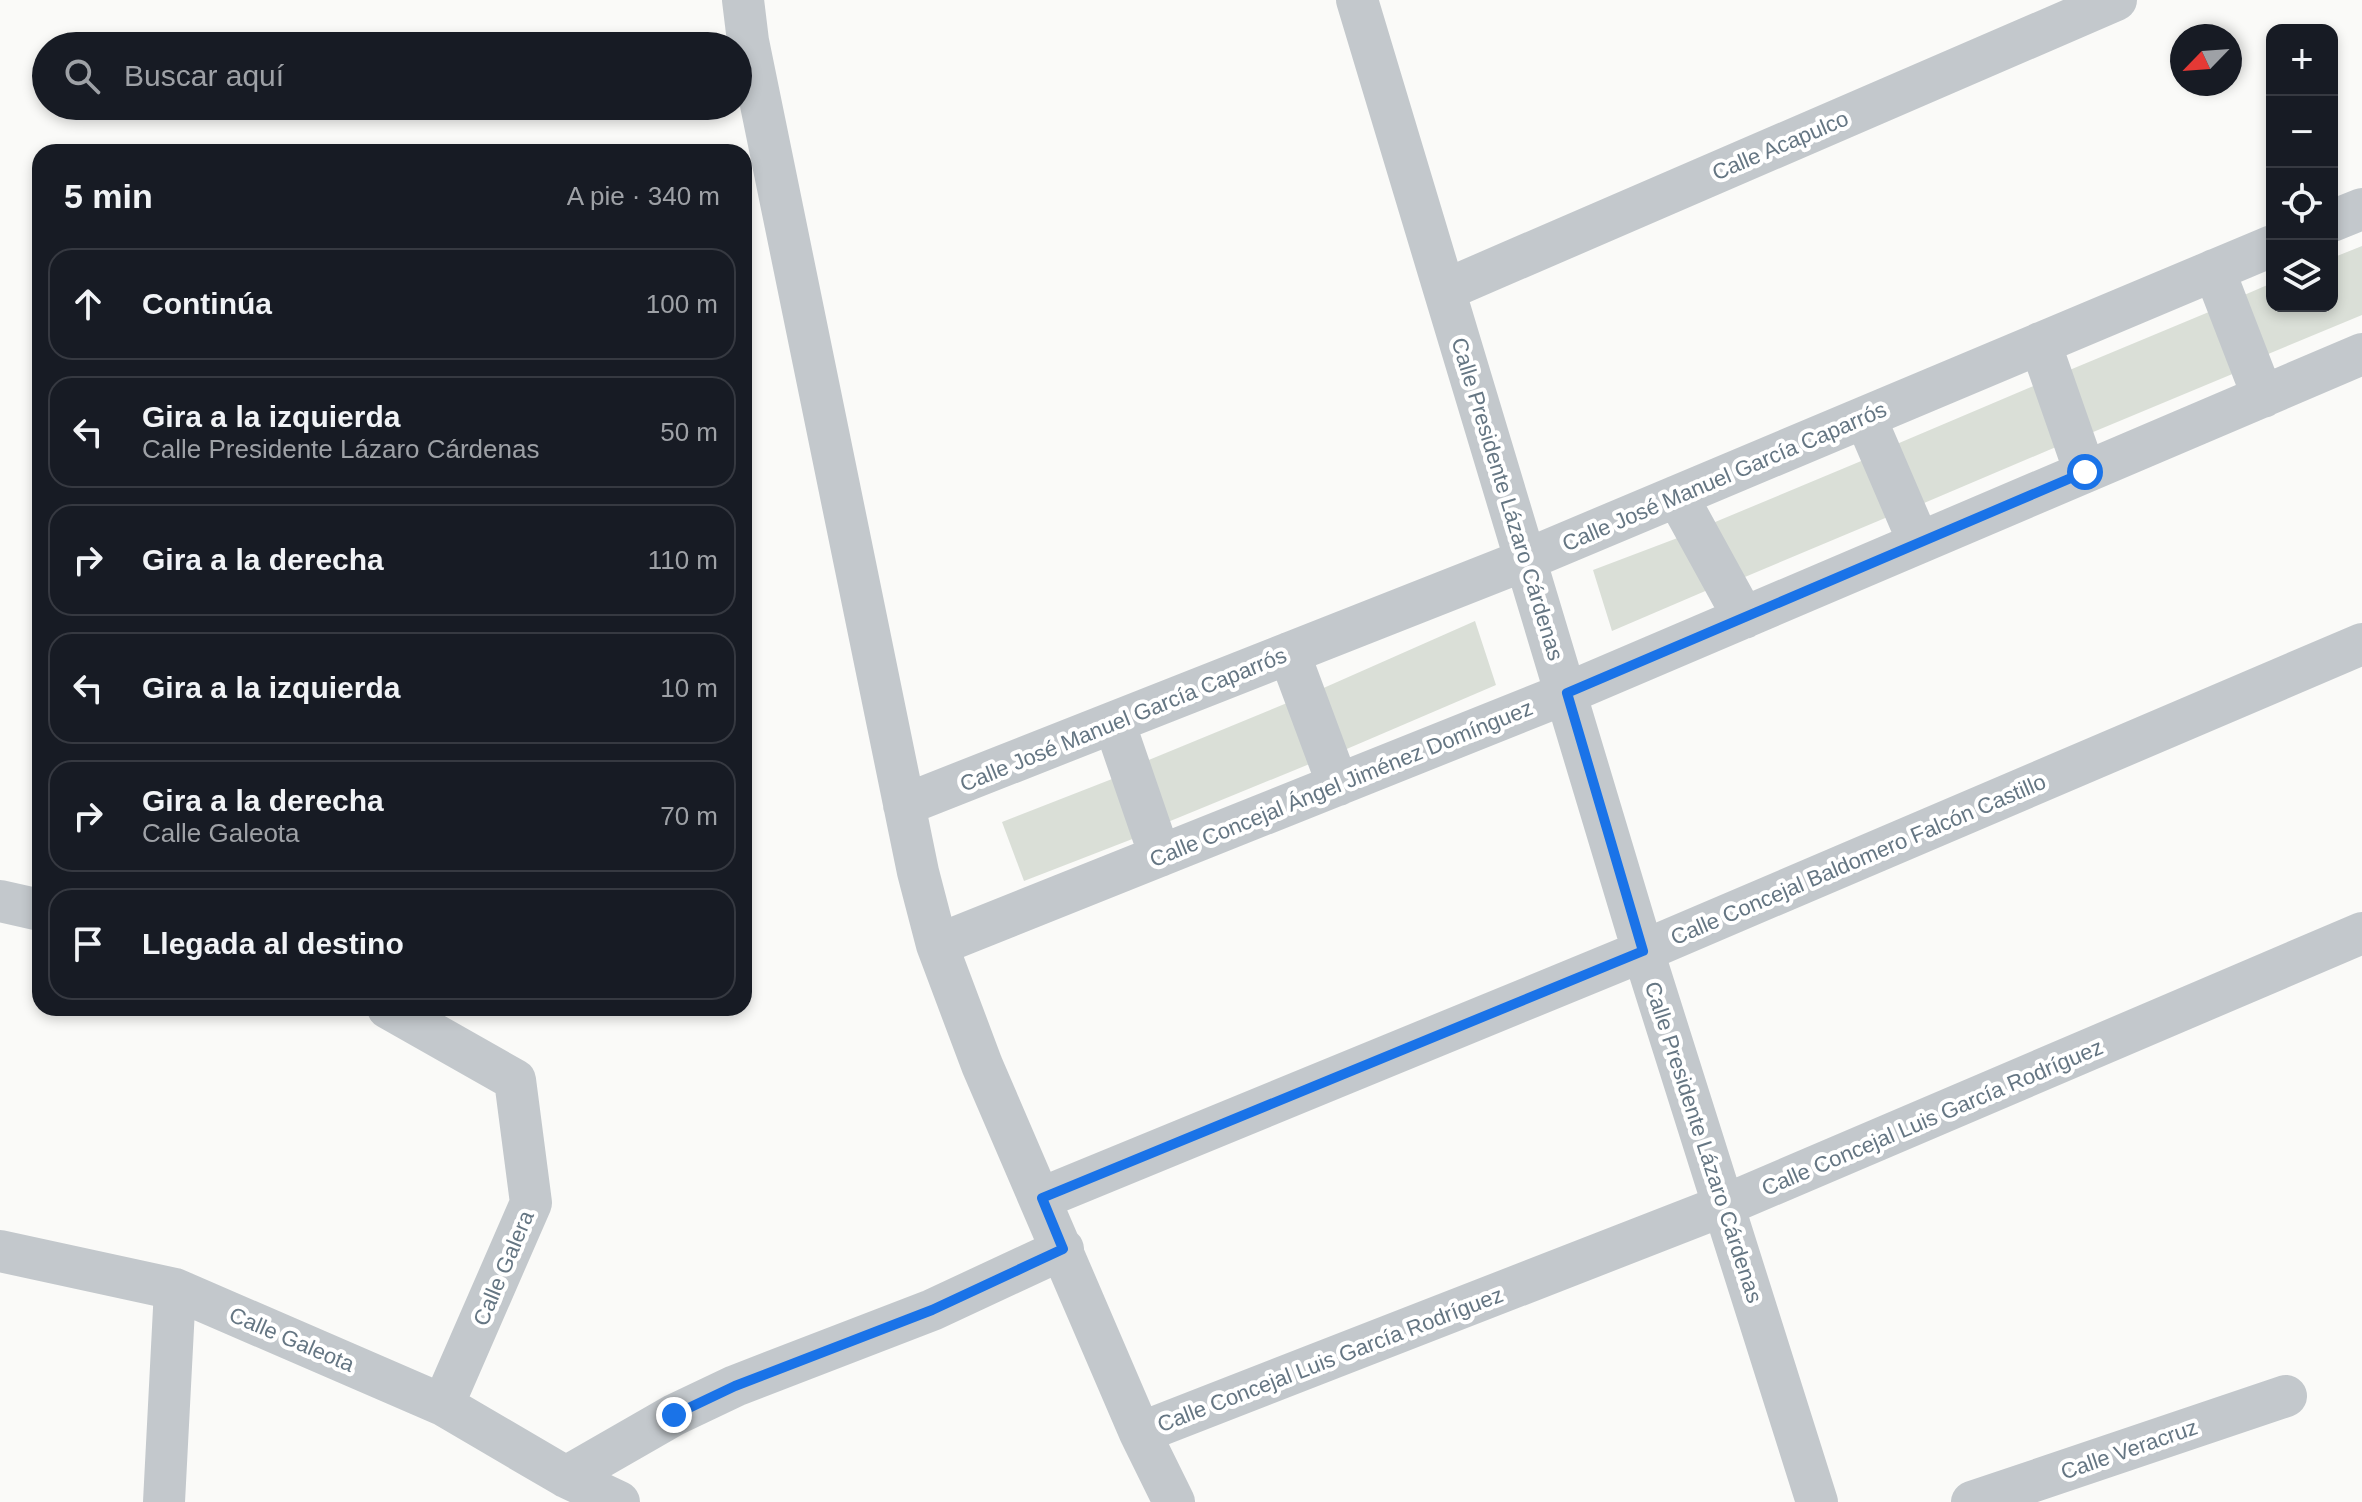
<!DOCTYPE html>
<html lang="es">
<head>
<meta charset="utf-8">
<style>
	body { margin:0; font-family:Helvetica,sans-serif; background:#20242c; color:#f1f3f6 }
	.controls { position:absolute; right:24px; top:24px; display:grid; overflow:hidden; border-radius:16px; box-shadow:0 4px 12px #0003 }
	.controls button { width:72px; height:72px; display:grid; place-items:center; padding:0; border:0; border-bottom:2px solid #363941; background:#171b24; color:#f1f3f6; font:40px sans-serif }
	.compass { position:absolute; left:2170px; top:24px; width:72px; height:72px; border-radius:50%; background:#171b24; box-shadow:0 4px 12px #0003; rotate:245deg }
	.stop { position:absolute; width:24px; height:24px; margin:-18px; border:6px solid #1a73e8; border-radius:50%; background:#fff }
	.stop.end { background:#1a73e8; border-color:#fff; box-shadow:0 2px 8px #0008 }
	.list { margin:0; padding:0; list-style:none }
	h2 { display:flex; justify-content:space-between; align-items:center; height:104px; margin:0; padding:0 32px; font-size:34px }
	h2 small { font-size:26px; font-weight:400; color:#9ea1a6 }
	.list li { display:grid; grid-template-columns:52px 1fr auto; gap:24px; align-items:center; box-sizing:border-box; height:112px; margin:0 16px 16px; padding:0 16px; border:2px solid #363941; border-radius:24px }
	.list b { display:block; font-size:30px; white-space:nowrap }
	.list p { margin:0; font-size:26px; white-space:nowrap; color:#9ea1a6 }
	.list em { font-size:26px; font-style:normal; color:#9ea1a6 }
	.icon { flex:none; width:44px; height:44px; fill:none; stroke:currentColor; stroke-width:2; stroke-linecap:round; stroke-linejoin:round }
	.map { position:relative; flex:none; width:2362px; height:1502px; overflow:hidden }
	.search { position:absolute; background:#171b24; box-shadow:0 4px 12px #0003; left:32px; top:32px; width:720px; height:88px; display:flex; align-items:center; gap:20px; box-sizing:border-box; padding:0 28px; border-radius:44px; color:#9ea1a6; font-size:30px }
	.panel { position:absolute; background:#171b24; box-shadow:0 4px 12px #0003; left:32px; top:144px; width:720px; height:872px; border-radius:24px }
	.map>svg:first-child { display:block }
	.green { fill:#dadfd7 }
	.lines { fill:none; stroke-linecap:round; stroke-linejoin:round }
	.street { stroke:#c3c8cc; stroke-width:42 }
	.route { stroke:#1a73e8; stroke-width:10 }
	.labels { text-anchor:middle; stroke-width:8; stroke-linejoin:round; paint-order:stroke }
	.street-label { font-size:22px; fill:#657683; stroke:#fff }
</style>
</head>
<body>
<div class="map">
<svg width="2362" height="1502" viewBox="0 0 2362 1502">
	<rect width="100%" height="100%" fill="#fafaf8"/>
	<path class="green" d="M2362 246V315L2261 357 2235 299 2272 283V306H2332V258Z
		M2216 309 2242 370 2086 435 2060 374Z
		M2038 384 2063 444 1910 509 1885 449Z
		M1866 459 1890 516 1733 582 1708 525Z
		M1696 531 1724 583 1612 631 1593 570Z
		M1475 621 1496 685 1342 751 1319 690Z
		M1304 696 1329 756 1163 824 1139 764Z
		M1130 772 1153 831 1024 881 1002 822Z"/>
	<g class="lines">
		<path class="street" d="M743 0 748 41 918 872 937 945 982 1065 1140 1433 1174 1502
			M1357 0 1643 951 1817 1502
			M2332 221 2362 209
			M2214 270 2263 397
			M1445 290 2116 0
			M2040 343 2085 472
			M1865 417 1919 543
			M1677 496 1744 618
			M1289 653 1338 785
			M1114 722 1160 856
			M904 805 1525 560 2272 246
			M0 901 40 910
			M937 945 1567 693 2362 354
			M388 1008 515 1080 531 1203 443 1405
			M1042 1198 1643 951 2362 644
			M0 1251 175 1289 443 1405 566 1477 619 1502
			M1140 1433 1725 1205 2362 933
			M566 1477 674 1415 735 1386 932 1310 1063 1249
			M164 1502 175 1289
			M1972 1502 2286 1396"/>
	</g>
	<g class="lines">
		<path class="route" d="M674 1415 735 1386 932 1310 1063 1249 1042 1198 1643 951 1567 693 2085 472"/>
	</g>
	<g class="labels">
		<g class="street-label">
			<text transform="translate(1780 145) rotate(-23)" y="8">Calle Acapulco</text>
			<text transform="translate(1724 476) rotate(-23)" y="8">Calle José Manuel García Caparrós</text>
			<text transform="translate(1508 499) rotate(73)" y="8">Calle Presidente Lázaro Cárdenas</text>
			<text transform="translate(1123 719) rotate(-22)" y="8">Calle José Manuel García Caparrós</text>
			<text transform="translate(1341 783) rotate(-22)" y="8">Calle Concejal Ángel Jiménez Domínguez</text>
			<text transform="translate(1858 859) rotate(-23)" y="8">Calle Concejal Baldomero Falcón Castillo</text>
			<text transform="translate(1932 1117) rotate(-23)" y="8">Calle Concejal Luis García Rodríguez</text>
			<text transform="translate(1704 1142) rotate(72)" y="8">Calle Presidente Lázaro Cárdenas</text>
			<text transform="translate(503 1268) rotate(-67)" y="8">Calle Galera</text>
			<text transform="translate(292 1339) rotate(23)" y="8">Calle Galeota</text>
			<text transform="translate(1330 1359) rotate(-21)" y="8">Calle Concejal Luis García Rodríguez</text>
			<text transform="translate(2129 1449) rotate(-19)" y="8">Calle Veracruz</text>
		</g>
	</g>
</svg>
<div class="controls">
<button>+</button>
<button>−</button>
<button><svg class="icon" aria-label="locate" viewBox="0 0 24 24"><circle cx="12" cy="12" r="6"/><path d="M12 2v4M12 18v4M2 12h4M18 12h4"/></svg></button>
<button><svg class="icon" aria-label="layers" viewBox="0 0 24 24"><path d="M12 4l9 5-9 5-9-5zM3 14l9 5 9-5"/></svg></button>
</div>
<svg class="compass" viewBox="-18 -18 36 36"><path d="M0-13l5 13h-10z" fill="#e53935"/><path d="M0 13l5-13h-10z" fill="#9ea1a6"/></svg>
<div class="stop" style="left:2085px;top:472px"></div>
<div class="stop end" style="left:674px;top:1415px"></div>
<div class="search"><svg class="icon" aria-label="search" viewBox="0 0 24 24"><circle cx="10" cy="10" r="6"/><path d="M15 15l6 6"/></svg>Buscar aquí</div>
<section class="panel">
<h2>5 min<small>A pie · 340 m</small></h2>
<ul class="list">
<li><svg class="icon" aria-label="ahead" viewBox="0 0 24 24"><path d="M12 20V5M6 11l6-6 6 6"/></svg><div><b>Continúa</b></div><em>100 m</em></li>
<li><svg class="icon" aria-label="left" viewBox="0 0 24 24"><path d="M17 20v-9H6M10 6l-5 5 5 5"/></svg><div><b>Gira a la izquierda</b><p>Calle Presidente Lázaro Cárdenas</p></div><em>50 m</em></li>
<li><svg class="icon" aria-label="right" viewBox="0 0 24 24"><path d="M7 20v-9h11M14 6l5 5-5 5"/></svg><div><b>Gira a la derecha</b></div><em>110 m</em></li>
<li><svg class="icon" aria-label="left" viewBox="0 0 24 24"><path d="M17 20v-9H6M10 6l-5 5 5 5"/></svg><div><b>Gira a la izquierda</b></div><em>10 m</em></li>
<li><svg class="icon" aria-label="right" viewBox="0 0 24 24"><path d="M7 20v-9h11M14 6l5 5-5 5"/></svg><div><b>Gira a la derecha</b><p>Calle Galeota</p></div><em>70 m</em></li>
<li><svg class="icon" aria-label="arrive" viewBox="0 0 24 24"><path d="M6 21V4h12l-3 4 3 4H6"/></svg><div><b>Llegada al destino</b></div></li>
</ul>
</section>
</div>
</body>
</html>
